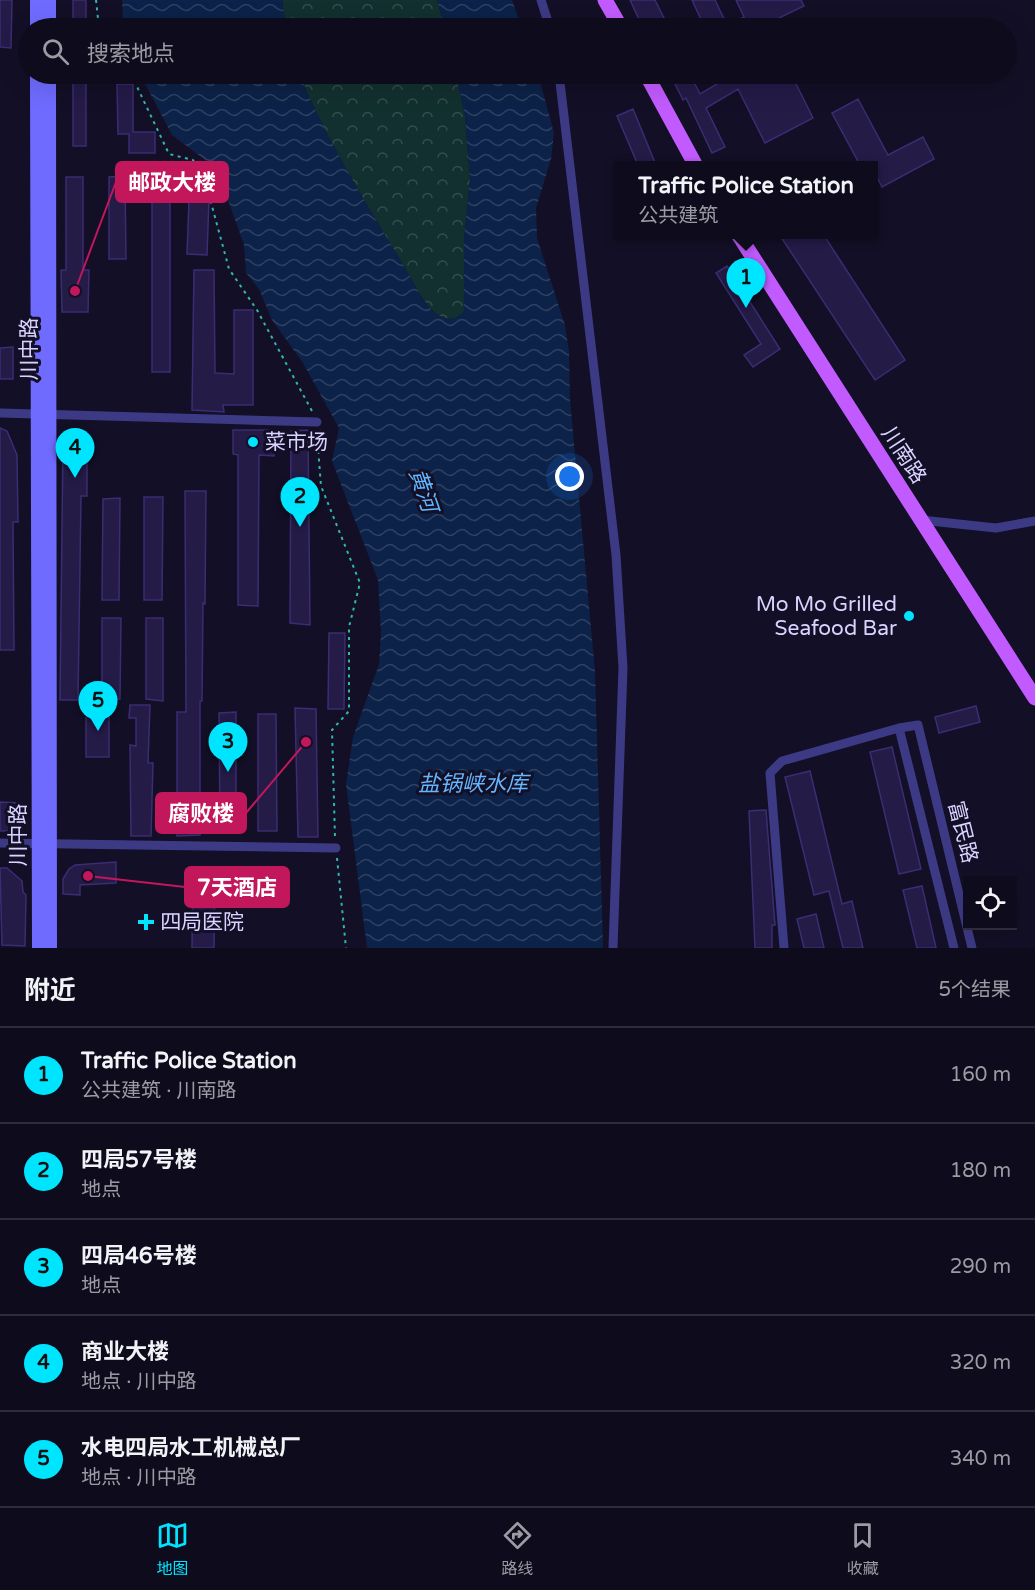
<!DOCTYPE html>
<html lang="zh">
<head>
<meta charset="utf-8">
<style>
	body { margin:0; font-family:"Varela Round","Noto Sans SC",sans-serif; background:#1c1929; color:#f1f3f6 }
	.controls { position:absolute; right:18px; bottom:18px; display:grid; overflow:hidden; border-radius:0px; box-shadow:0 6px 24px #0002 }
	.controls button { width:54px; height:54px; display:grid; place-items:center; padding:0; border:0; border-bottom:2px solid #2e2b3b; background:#0e0b1c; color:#f1f3f6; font:30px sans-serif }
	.you { position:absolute; left:570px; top:477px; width:21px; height:21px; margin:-15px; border:4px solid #fff; border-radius:50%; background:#1a73e8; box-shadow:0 0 0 9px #1a73e833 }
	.badge { display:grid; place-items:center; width:39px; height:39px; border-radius:50%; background:#00e5ff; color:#111; font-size:20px; font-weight:700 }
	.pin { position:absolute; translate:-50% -50px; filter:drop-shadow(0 2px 3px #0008) }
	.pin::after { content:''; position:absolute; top:32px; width:21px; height:18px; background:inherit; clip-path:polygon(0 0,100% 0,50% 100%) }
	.popup { position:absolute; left:614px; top:161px; width:264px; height:78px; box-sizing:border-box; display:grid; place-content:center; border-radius:0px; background:#0e0b1c; filter:drop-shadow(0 2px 4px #0005); font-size:20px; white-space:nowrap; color:#9b9ba3 }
	.popup b { font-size:22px; color:#f1f3f6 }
	.popup::after { content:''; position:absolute; left:50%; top:100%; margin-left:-12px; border:12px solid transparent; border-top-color:#0e0b1c }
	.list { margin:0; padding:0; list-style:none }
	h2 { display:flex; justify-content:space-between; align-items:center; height:78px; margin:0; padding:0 24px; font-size:26px }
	h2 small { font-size:20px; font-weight:400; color:#9b9ba3 }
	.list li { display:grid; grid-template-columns:39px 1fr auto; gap:18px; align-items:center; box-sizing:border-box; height:96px; padding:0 24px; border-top:2px solid #2e2b3b }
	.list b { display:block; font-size:22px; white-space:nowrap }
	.list p { margin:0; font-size:20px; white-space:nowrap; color:#9b9ba3 }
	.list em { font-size:20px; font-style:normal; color:#9b9ba3 }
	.icon { flex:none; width:33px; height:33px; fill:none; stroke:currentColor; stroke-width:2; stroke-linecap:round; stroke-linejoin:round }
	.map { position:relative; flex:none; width:1035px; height:948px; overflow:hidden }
	.search { position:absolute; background:#0e0b1c; box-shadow:0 6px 24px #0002; left:18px; right:18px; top:18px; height:66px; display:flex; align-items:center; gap:15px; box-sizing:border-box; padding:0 21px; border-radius:33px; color:#9b9ba3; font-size:22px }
	.sheet { height:558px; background:#0e0b1c }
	nav { display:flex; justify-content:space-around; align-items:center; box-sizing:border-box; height:84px; border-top:2px solid #2e2b3b; background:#0e0b1c; font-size:16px; color:#9b9ba3 }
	nav a { display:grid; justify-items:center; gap:3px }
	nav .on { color:#00e5ff }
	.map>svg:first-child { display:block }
	.forest { fill:url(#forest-crowns) }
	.water { fill:url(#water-waves) }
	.building { fill:#241b47; stroke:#3b2d73; stroke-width:1.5 }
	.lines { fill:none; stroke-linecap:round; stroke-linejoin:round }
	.path { stroke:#2fb8b0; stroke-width:2; stroke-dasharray:3 4.5; stroke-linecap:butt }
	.street { stroke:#3d3a85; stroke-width:9 }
	.secondary { stroke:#6f6bff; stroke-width:14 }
	.primary { stroke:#c25bff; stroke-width:15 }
	.poi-dot { fill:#00e5ff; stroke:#130f26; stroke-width:2 }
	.labels { text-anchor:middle; stroke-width:6; stroke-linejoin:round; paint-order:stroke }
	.street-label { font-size:21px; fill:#d9d4ff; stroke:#130f26 }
	.poi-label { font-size:21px; fill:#d9d4ff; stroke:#130f26; text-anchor:start }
	.water-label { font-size:22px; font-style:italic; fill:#62b6ff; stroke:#130f26 }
	.leader { fill:none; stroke:#c2185b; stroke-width:2 }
	.callout-dot { fill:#c2185b; stroke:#130f26; stroke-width:2 }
	.callout { fill:#c2185b; stroke:#c2185b; stroke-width:2 }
	.callout-label { font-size:22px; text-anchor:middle; font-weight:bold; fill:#fff }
</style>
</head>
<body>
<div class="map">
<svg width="1035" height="948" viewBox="0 0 1035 948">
	<defs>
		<pattern id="forest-crowns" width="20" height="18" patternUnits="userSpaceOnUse" patternTransform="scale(1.5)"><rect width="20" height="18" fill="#12302f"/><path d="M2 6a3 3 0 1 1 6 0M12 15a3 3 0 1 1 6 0" fill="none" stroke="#344d4e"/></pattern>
		<pattern id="water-waves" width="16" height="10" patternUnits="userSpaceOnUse" patternTransform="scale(1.5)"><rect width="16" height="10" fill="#0c2248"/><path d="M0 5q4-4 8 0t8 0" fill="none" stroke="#2f4163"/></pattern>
	</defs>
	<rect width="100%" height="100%" fill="#130f26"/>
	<path class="forest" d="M282 0H437L445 28H286Z
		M299 74H456L465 116 470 179 464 240V312C458 319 449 321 440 316 424 307 414 282 405 268 367 205 327 141 299 74Z"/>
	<path class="water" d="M122 0H282L286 28H119L123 17Z
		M437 0H512L522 28H445Z
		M140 74H299C327 141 367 205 405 268 414 282 424 308 440 316 449 321 458 319 464 311V240L470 179 465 116 456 74H538L554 133 551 159 536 208 537 238 565 325 569 352 570 400 595 671 603 948H367L346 784 353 737 379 664 381 633 378 580 332 461 339 428 303 363 272 320 259 289 246 273 244 245 227 197 204 159 172 135Z"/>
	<path class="building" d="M0 0H12L11 48 0 47Z
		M73 0H86V28H73Z
		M630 0H655L669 28H643Z
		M692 0H715L727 25 744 17 736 0H801L804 6 758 28H705Z
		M73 74H86V146H73Z
		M670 74H690L700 94 734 74H791L813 118 765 143 738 89 706 108 725 147 712 153 686 98 683 100Z
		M117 84H133V132H155V153H129V134H118Z
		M858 99 888 155 923 137 934 159 882 187 878 179 873 182V165H860L832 113Z
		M633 109 656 165H638L617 116Z
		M125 176 126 259H109V177Z
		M66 177H83V270H89L88 312H62L61 270H66Z
		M170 177V372H152V178Z
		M209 199 207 255 187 254 189 200Z
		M779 234H823L905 360 875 380Z
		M727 266 780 349 753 367 744 355 761 344 716 273Z
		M194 270H214L215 373 234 374V310H253V405H223L224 412 192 410Z
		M13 347V379H0V348Z
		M0 428 7 431 17 455 18 522H13L14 650H0Z
		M233 430H274V456L259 455 258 606 238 605V455L233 454Z
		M308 430 310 625 290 623 291 431Z
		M83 441 82 460H87V496H81L78 700H60L63 442Z
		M185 491H206L205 604 203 603 202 701H200V835L177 836V712H186Z
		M144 497H163L162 600H144Z
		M120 498 119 600H102L103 499Z
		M102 618H121L120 699 102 700Z
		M146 618H163V701L146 699Z
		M329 633H345L344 709H328Z
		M86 705H109V757H86Z
		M130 705H150L148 763H153L151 836H131L130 745 136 746V718H129Z
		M976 706 980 722 939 733 935 717Z
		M295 708 316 709 318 837H298Z
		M236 712V830H220L219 713Z
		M258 714H276L277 831H258Z
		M892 747 921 869 899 874 870 752Z
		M810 771 842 904 852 901 863 948H843L829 891 814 895 785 777Z
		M0 802 21 803V819L10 831H0Z
		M766 810 775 925H772V948H755L749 811Z
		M116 862V883L80 885V895L63 894V879L69 869 75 865Z
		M0 868H7L22 881 23 892 26 895 25 946 2 945Z
		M193 872H215L214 948H192Z
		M922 886 936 948H917L903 890Z
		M816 914 824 948H804L797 919Z"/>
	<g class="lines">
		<path class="path" d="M96 0 99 28
			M131 74 169 154 193 160 209 195 229 269 257 310 312 411
			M321 430 317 435 321 486 360 583 349 627V711L332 730 335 838
			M337 858 346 948"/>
		<path class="street" d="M541 0 550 28
			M559 74 616 555 623 668 613 948
			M0 413 317 422
			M921 520 996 528 1035 521
			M899 728 954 948
			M0 843 336 848
			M784 948 770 773 782 761 899 728 918 725 972 948"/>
		<path class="secondary" d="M37 0V28
			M49 0V28
			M37 74 39 948
			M49 74 50 948"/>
		<path class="primary" d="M605 0 621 28
			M646 74 696 166
			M738 234 1035 698"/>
	</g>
	<g class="poi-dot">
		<circle cx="253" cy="442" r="6"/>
		<circle cx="909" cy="616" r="6"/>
		<path d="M143 913h6v6h6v6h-6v6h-6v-6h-6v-6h6z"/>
	</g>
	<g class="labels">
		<g class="street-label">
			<text transform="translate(29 349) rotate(-90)" y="7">川中路</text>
			<text transform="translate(904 455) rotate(57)" y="7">川南路</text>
			<text transform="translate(963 832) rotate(76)" y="7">富民路</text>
			<text transform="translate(18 835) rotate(-90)" y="7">川中路</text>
		</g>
		<g class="poi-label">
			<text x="265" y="449">菜市场</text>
			<text x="897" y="611" text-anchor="end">Mo Mo Grilled<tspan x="897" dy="24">Seafood Bar</tspan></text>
			<text x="160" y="929">四局医院</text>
		</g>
		<g class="water-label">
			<text transform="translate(424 490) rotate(71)" y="8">黄河</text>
			<text x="473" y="791">盐锅峡水库</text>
		</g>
	</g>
	<path class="leader" d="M75 291L116 182M306 742L246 813M88 876L185 887"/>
	<g class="callout-dot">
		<circle cx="75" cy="291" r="6"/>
		<circle cx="306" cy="742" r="6"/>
		<circle cx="88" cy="876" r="6"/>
	</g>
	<g class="callout">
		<rect x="116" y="162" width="112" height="40" rx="6"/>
		<rect x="156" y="793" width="90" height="40" rx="6"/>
		<rect x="185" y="867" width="104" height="40" rx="6"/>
	</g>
	<g class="callout-label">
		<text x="172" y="190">邮政大楼</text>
		<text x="201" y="821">腐败楼</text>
		<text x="237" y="895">7天酒店</text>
	</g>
</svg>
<div class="controls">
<button><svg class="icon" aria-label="locate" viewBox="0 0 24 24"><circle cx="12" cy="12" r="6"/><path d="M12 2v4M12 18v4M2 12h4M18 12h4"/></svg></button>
</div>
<div class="you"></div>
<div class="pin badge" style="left:746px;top:308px">1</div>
<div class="popup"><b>Traffic Police Station</b>公共建筑</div>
<div class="pin badge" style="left:300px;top:527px">2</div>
<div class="pin badge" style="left:228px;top:772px">3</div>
<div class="pin badge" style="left:75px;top:478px">4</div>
<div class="pin badge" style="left:98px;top:731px">5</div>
<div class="search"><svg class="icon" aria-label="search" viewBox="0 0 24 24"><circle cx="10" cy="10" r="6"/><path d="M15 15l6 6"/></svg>搜索地点</div>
</div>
<section class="sheet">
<h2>附近<small>5个结果</small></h2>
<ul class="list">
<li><span class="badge">1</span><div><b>Traffic Police Station</b><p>公共建筑 · 川南路</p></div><em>160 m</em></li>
<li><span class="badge">2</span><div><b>四局57号楼</b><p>地点</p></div><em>180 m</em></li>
<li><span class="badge">3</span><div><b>四局46号楼</b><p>地点</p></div><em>290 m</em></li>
<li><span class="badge">4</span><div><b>商业大楼</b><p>地点 · 川中路</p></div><em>320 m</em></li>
<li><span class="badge">5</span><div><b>水电四局水工机械总厂</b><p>地点 · 川中路</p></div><em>340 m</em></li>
</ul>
</section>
<nav>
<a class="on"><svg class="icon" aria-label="map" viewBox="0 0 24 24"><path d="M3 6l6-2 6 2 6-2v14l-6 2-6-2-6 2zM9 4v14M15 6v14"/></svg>地图</a>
<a><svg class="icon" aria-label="directions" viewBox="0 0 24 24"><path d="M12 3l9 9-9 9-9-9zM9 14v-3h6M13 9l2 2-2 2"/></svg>路线</a>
<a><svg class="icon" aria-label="saved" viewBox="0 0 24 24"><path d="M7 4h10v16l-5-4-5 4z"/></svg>收藏</a>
</nav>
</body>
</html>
